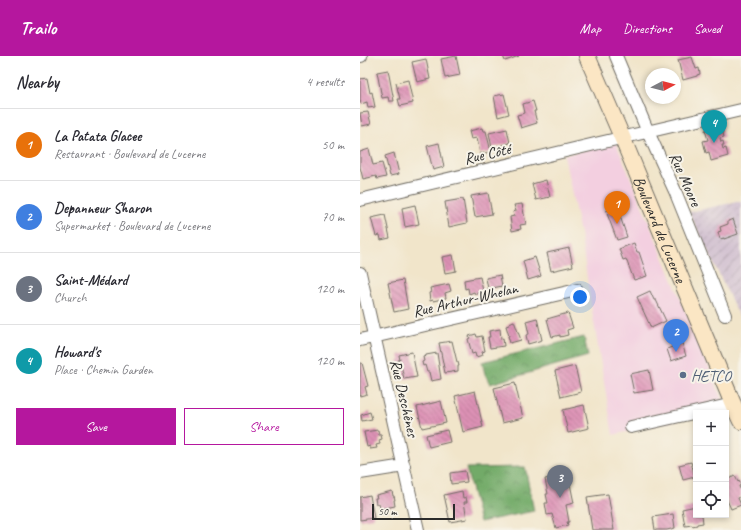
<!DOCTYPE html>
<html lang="en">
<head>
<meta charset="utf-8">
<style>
	body { margin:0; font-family:Caveat,sans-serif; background:#f2f2f3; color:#2b2b33 }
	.controls { position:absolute; right:12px; bottom:12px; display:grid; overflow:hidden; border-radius:0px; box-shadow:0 2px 6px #0003 }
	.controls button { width:36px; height:36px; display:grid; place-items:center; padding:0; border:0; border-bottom:1px solid #e1e1e2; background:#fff; color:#2b2b33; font:20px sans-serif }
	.compass { position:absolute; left:285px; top:12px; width:36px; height:36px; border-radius:50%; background:#fff; box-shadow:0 2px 6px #0003; rotate:83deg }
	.scale { position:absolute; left:12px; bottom:10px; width:83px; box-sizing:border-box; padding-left:4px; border:2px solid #2b2b2b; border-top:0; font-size:11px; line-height:14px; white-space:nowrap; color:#2b2b2b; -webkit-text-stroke:3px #f7f3e8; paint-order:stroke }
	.you { position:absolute; left:220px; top:241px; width:14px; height:14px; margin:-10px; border:3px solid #fff; border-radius:50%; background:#1a73e8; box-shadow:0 0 0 6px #1a73e833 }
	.badge { display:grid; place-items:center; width:26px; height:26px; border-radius:50%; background:#b5179e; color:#fff; font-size:13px; font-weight:700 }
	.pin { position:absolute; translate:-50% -33px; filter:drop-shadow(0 1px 2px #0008) }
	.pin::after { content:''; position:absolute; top:21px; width:14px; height:12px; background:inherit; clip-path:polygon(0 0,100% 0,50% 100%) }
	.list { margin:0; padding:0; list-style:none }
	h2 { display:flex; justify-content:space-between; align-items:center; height:52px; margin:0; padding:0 16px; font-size:17px }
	h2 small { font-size:13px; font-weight:400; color:#7c7c81 }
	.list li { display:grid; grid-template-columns:26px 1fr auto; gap:12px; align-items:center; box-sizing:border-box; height:72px; padding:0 16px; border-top:1px solid #e1e1e2 }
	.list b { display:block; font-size:15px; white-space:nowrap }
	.list p { margin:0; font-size:13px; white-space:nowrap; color:#7c7c81 }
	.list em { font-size:13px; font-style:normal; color:#7c7c81 }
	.actions { display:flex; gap:8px; padding:12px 16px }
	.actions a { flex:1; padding:9px 0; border:1px solid #b5179e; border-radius:0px; text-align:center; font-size:14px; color:#b5179e }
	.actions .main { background:#b5179e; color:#fff }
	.icon { flex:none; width:22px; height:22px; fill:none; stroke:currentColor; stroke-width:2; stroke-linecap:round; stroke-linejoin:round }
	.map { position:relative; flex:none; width:381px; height:474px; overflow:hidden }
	header { display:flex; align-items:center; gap:24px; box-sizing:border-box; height:56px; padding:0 20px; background:#b5179e; color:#fff }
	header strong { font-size:19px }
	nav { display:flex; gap:22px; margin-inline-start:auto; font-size:14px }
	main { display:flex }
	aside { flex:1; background:#fff }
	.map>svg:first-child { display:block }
	.built { fill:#f3cfe0 }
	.industrial { fill:url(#industrial-furrows) }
	.forest { fill:url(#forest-crowns); stroke:#4e6a4a }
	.building { fill:url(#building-back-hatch) }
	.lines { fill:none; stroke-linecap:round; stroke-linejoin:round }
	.street-casing { stroke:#706c63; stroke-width:14 }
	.secondary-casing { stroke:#706c63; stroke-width:18 }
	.street { stroke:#fff; stroke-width:12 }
	.secondary { stroke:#fbe6c4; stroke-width:16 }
	.service-dot { fill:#5c6f8a; stroke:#f7f3e8; stroke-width:1.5 }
	.labels { text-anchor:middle; stroke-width:4; stroke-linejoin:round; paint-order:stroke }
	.street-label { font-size:16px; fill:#2b2b2b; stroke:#f7f3e8 }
	.service-label { font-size:16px; fill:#4e5e75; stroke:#f7f3e8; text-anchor:start }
</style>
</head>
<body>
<header>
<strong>Trailo</strong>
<nav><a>Map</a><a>Directions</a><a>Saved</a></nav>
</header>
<main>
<aside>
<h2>Nearby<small>4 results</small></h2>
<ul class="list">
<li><span class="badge" style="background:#e8710a">1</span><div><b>La Patata Glacee</b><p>Restaurant · Boulevard de Lucerne</p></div><em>50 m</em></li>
<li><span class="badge" style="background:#3f7fe0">2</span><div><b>Depanneur Sharon</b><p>Supermarket · Boulevard de Lucerne</p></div><em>70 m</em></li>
<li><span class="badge" style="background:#6b7280">3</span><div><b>Saint-Médard</b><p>Church</p></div><em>120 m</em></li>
<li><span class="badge" style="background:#0f9aa8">4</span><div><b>Howard's</b><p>Place · Chemin Garden</p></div><em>120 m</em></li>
</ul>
<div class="actions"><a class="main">Save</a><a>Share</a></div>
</aside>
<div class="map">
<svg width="381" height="474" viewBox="0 0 381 474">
	<defs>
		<pattern id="industrial-furrows" width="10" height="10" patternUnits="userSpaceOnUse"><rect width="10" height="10" fill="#cfbdcf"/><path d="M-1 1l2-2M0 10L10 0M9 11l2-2" fill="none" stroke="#a89aa8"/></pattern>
		<pattern id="forest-crowns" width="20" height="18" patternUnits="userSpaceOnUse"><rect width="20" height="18" fill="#72aa68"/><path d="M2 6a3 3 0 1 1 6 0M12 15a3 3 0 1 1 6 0" fill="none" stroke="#5e8b56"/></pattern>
		<pattern id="building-back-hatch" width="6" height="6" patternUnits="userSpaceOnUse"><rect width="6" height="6" fill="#dd91b5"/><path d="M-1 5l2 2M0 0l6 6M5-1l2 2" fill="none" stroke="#b37793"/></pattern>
	</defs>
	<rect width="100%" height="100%" fill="#f7f3e8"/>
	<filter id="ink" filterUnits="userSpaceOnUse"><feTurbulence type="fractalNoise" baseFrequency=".025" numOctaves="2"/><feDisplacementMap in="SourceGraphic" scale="8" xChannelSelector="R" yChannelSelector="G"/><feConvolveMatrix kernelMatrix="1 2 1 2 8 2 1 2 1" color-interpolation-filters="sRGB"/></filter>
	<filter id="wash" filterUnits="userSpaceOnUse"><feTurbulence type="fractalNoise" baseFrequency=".012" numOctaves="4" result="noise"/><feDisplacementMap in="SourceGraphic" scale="16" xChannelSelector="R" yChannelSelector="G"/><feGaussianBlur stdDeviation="0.9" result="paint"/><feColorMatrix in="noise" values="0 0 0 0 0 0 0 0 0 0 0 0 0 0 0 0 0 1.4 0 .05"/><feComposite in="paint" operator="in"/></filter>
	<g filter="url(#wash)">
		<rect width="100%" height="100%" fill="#f1e5ca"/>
		<path class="built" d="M256 87 366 353 253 379 233 261 221 182 204 99Z"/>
		<path class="industrial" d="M381 145V264L329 156Z"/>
		<path class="forest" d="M224 281 228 300 130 328 125 318 122 306Z
			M165 411 174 455 120 466 106 412Z"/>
		<g id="blocks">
			<path class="building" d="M96 0 100 19 85 22 81 3Z
				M143 0H159L145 5Z
				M332 1 336 13 339 12 340 18 337 19V20L323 24 318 4Z
				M66 3 70 23 57 26 52 6Z
				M28 14 34 45H29L28 41 22 42 17 16Z
				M7 22 10 37 12 36 15 51 8 52 7 46 1 48 0 44V23Z
				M48 24 53 47 40 50 38 43H40L36 27Z
				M144 38 149 58 138 61 134 40Z
				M173 45 176 55H174L177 67 161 72 157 59 165 57 163 48Z
				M8 56 11 68 2 70 0 57Z
				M361 70 364 81 360 82 361 86 363 85 364 89H362L363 93 366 92 368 100 351 105 349 96 346 97 343 85 348 84 345 74Z
				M122 72 123 75H126L131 96 120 98 117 82 111 83 109 75Z
				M147 73 150 87 132 92 129 77Z
				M79 87 84 111 73 114 67 90Z
				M9 93 13 109 22 107 26 121 17 123 16 120 3 123 0 111V96Z
				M34 97 39 118 30 120 25 100Z
				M186 124 190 141 176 144 172 128Z
				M128 137 132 158 115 161 111 140Z
				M103 143 107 167 89 171 85 146Z
				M162 148 166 168 160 169 161 173 152 175 150 161 154 160 153 156 156 155 154 149Z
				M55 149 59 168 45 171 42 152Z
				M257 151 267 181 257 184 246 155Z
				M25 159 30 182 21 184 20 179 16 180 11 162Z
				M373 163 378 178 364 183V182L360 183 358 176 361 175 360 171 368 168V165Z
				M274 187 277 196H279L287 220 274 224 266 203 263 204 259 193Z
				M209 192 213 210 191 215 187 197Z
				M93 199 96 215 85 217 82 201Z
				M175 201 181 220 168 224 163 205Z
				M140 219 142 230 128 233 126 222Z
				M120 221 123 235 118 236V238H115L114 236 109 238 108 232 105 233 104 224Z
				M43 224 48 253 34 256 28 227Z
				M89 228 91 235 85 237 86 242 73 245V244L70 245 69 237 71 236 70 232Z
				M290 235 294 244H296L306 265 291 272 277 241Z
				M208 257 213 272 207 274 208 279 200 281V279L192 281 187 263Z
				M177 262 182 284 168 288 166 279 169 278 166 265Z
				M154 265 161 284 150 287 148 280H149L146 270 149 269V267Z
				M140 273 141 283 143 282 144 290 130 292 128 281H130L129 275Z
				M116 278 117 281 122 280 125 295 122 296 123 299 116 301 115 297 112 298 108 283 110 282 109 280Z
				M92 285 97 306H98L99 310H98V315L85 317 79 287Z
				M322 287 326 300 311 305 307 293Z
				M52 296 57 321 44 323 41 309H39L38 304H40L39 299Z
				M77 297 81 323 71 325 69 316H67L65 309 63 310 62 306 64 305 63 301 66 300V299Z
				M0 307H2L8 330 5 331 7 338 0 340Z
				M215 310 221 336 201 341 195 315Z
				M289 314 293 334 274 337 270 318Z
				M155 327 163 362 142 367 134 332Z
				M115 335 123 371 103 376 95 340Z
				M81 345 86 367 62 372 57 351Z
				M224 349 229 372 208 377 203 354Z
				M10 356 12 363 2 365 1 359Z
				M18 374 19 379H21L22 383 19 384 20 388 16 389 17 392 10 393V390L7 391 4 376Z
				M87 374 90 386 69 391 66 379Z
				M331 406 335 421 323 424 319 409Z
				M105 415 107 426 91 428 90 417Z
				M208 418 214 447 206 449 209 466H207L208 469 196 472 192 458 187 459 185 447H188L186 438H188L185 423Z
				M375 420 378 426 379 425 381 429 379 430 381 435V440L378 442 381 449 371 453 366 442V424Z
				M32 435 33 440H34L35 444H34L35 450 20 453 19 448H16L15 442H17L16 439Z
				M102 435 103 442 106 441 107 446H104L107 463 90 466 84 439Z
				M248 438 254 474H232L227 441Z
				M10 439 14 462 0 464V441Z
				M336 450V459H342L343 467 337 468V469L332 470V469L325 470 322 453Z
				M313 458 315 472 307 474H295L293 461Z"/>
		</g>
	</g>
	<g filter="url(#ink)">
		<use href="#blocks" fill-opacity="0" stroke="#706c63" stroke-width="1"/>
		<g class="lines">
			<g class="street-casing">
				<path id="street" d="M0 0H1
					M256 0 288 76 315 135 365 259
					M0 144 235 88 381 54
					M0 217 58 474
					M0 284 217 234
					M271 371 373 348
					M0 417 44 410"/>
			</g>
			<g class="secondary-casing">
				<g id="secondary">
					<path id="s1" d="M227 0 262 81 373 348 381 365"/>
				</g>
			</g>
			<use href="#street" class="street"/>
			<use href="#secondary" class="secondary"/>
		</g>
	</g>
	<circle class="service-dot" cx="323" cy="319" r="4"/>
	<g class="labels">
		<g class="street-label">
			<text transform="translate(127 97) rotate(-13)" y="6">Rue Côté</text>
			<text transform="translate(326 123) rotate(66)" y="6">Rue Moore</text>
			<text dy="6" stroke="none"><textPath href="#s1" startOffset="188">Boulevard de Lucerne</textPath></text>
			<text transform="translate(105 243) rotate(-13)" y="6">Rue Arthur-Whelan</text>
			<text transform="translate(45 342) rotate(77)" y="6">Rue Deschênes</text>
		</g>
		<g class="service-label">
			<text x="331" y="325">HETCO</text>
		</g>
	</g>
</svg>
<div class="controls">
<button>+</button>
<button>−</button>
<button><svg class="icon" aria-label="locate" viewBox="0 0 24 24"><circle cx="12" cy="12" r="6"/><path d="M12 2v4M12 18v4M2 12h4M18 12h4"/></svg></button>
</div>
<svg class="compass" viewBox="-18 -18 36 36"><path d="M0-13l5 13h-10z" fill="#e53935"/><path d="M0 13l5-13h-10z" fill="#7c7c81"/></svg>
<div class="scale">50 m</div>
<div class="you"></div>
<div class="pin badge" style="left:257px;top:168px;background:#e8710a">1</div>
<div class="pin badge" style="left:316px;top:296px;background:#3f7fe0">2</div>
<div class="pin badge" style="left:200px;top:442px;background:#6b7280">3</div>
<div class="pin badge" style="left:354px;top:87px;background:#0f9aa8">4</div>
</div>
</main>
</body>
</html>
